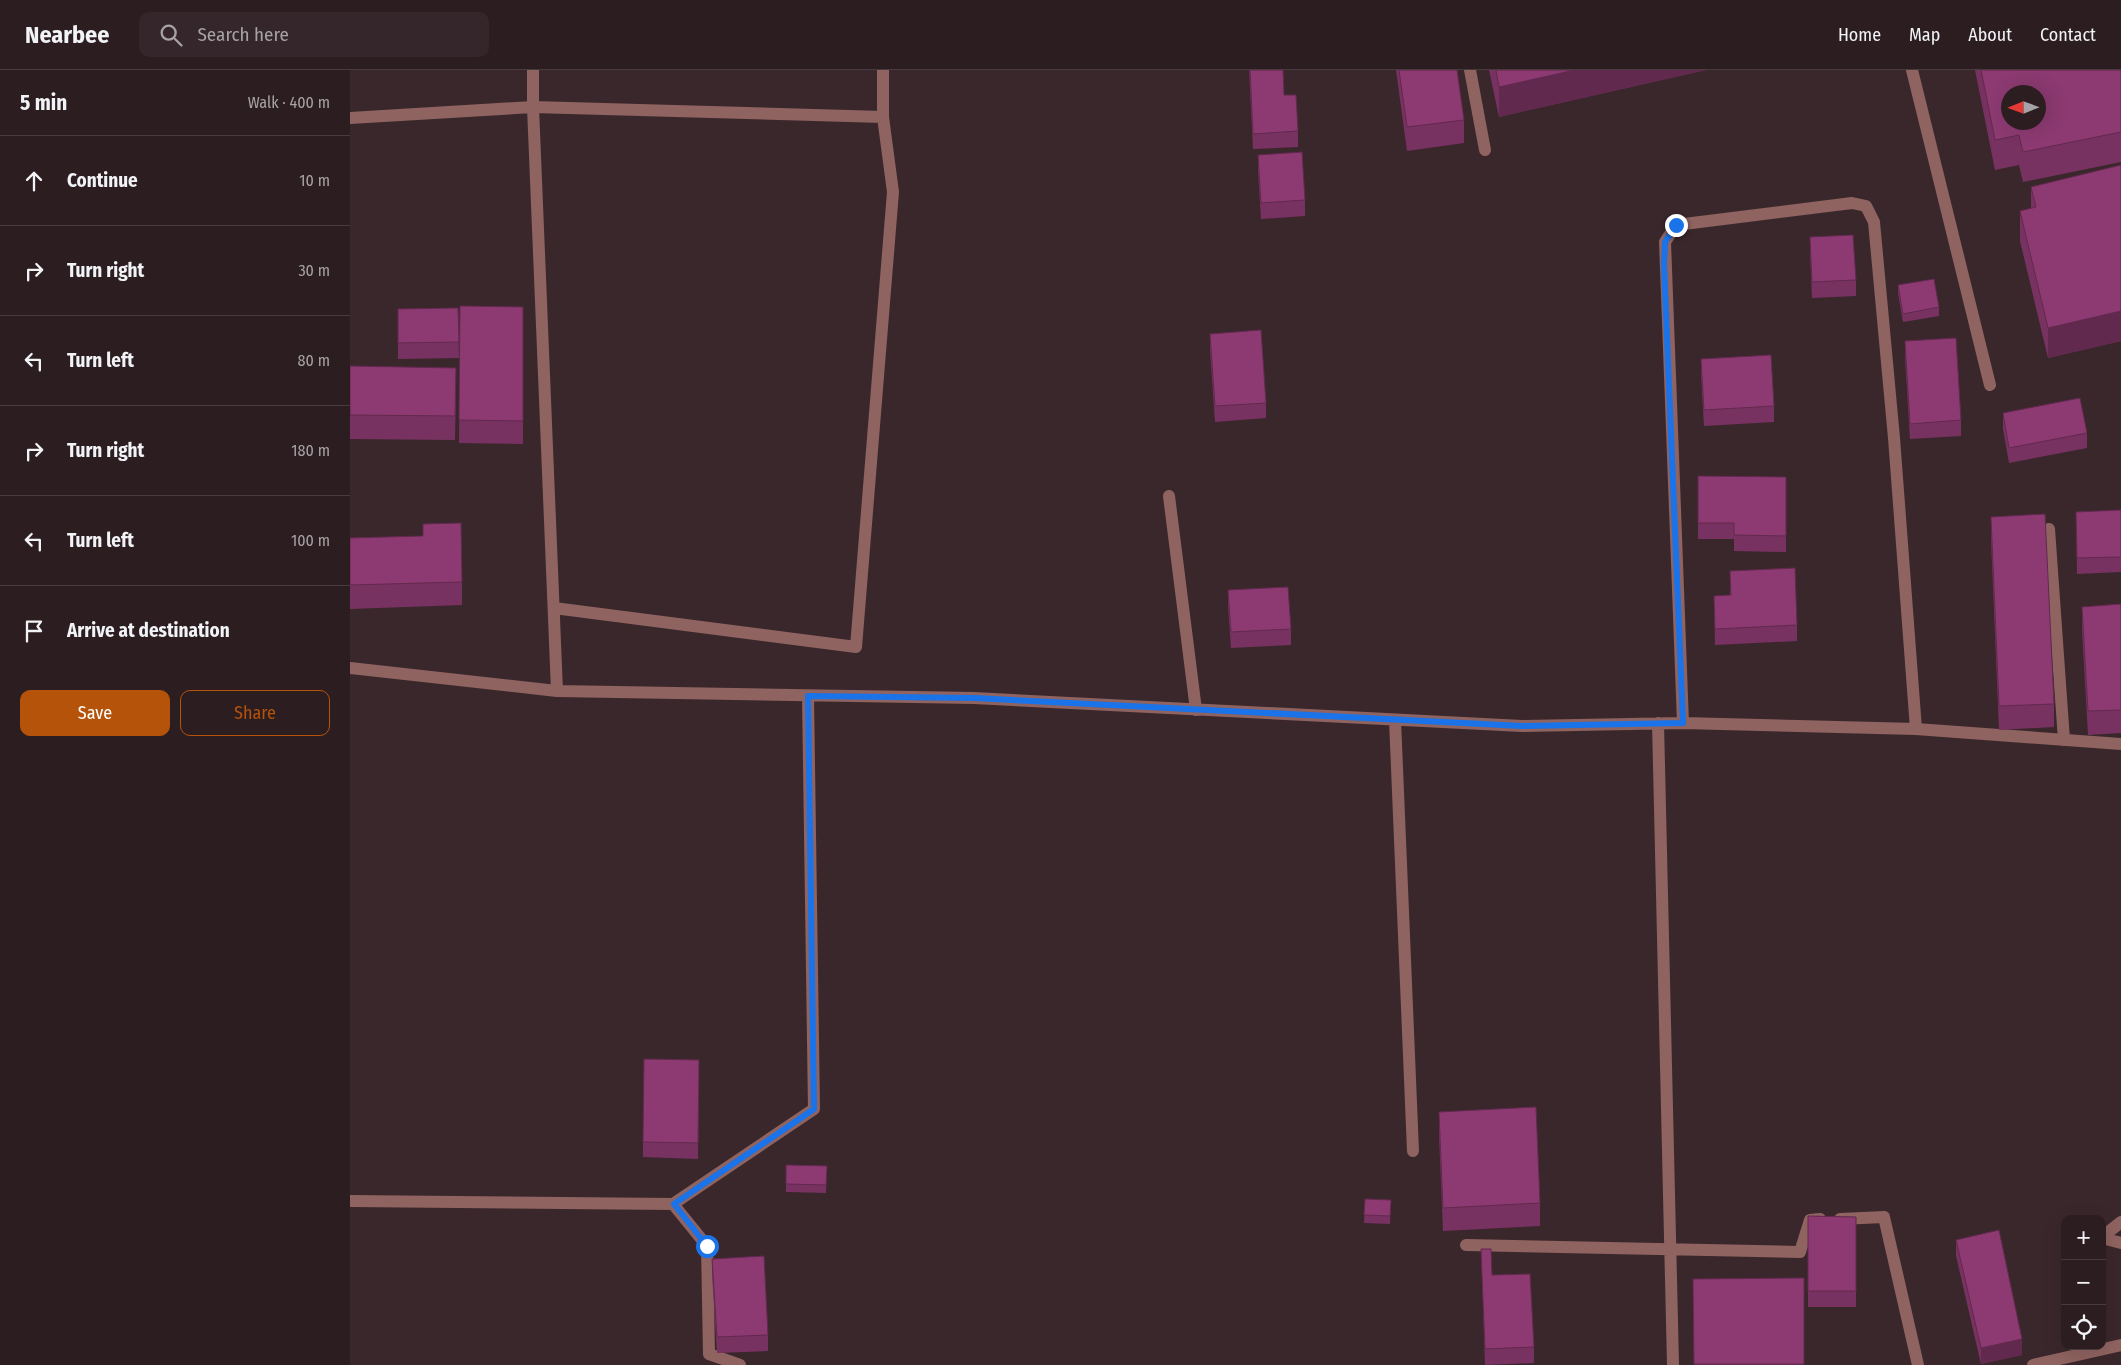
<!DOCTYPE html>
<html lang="en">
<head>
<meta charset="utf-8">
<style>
	body { margin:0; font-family:"Fira Sans Condensed",sans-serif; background:#34262a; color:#f1f3f6 }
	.controls { position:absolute; right:15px; bottom:15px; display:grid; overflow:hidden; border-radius:10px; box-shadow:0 5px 20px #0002 }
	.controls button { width:45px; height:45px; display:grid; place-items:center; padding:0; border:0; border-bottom:1px solid #483b3f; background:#2c1d21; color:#f1f3f6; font:25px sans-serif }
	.compass { position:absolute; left:1651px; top:15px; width:45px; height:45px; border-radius:50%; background:#2c1d21; box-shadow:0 5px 20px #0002; rotate:269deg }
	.stop { position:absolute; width:15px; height:15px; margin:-11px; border:4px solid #1a73e8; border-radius:50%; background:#fff }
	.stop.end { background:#1a73e8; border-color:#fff; box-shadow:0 1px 5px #0008 }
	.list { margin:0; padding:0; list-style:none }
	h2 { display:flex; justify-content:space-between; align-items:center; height:65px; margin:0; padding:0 20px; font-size:21px }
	h2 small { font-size:16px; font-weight:400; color:#a6a2a5 }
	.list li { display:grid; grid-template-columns:32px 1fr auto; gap:15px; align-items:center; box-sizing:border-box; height:90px; padding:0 20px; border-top:1px solid #483b3f }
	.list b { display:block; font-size:19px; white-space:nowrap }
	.list em { font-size:16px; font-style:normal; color:#a6a2a5 }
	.actions { display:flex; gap:10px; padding:15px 20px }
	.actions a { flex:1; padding:11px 0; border:1px solid #b45309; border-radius:10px; text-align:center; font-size:18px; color:#b45309 }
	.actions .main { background:#b45309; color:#fff }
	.icon { flex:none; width:28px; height:28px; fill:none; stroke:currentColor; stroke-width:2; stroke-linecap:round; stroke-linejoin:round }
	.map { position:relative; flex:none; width:1771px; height:1295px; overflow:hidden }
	header { display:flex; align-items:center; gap:30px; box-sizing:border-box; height:70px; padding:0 25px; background:#2c1d21; border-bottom:1px solid #483b3f }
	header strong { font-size:24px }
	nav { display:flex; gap:28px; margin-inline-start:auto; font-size:18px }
	.search { width:350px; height:45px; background:#34262a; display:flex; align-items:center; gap:12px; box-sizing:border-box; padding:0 18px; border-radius:10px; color:#a6a2a5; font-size:19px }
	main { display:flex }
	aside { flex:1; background:#2c1d21 }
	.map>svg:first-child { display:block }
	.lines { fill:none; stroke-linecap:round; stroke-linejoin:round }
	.lane { stroke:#8f6360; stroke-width:12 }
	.street { stroke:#8f6360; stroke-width:12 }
	.wall { fill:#783261 }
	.shaded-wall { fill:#62294f }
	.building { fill:#8c3a71; stroke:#62294f; fill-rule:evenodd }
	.route { stroke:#1a73e8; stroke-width:6 }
</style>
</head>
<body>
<header>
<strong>Nearbee</strong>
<div class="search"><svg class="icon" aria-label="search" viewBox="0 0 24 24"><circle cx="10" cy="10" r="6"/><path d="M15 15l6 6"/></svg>Search here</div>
<nav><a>Home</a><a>Map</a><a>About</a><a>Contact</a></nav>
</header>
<main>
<aside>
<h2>5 min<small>Walk · 400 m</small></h2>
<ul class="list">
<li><svg class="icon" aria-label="ahead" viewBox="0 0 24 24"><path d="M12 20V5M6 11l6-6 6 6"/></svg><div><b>Continue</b></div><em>10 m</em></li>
<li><svg class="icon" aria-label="right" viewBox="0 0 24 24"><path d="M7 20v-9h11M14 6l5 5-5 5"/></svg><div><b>Turn right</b></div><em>30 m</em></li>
<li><svg class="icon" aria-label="left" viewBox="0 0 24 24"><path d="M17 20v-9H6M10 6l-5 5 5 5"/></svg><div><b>Turn left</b></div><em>80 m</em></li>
<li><svg class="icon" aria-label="right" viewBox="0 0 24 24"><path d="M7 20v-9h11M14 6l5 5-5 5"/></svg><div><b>Turn right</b></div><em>180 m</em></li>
<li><svg class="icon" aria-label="left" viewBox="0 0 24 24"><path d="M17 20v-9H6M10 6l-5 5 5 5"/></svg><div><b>Turn left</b></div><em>100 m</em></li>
<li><svg class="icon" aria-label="arrive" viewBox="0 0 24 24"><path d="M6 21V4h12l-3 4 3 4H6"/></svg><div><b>Arrive at destination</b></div></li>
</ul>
<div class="actions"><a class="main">Save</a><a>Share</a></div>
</aside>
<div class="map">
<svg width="1771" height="1295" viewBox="0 0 1771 1295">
	<rect width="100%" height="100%" fill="#3a272c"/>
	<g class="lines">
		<path class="lane" d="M183 0V37
			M1699 459 1714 670"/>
		<path class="street" d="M1120 0 1135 80
			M1562 0 1640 315
			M183 37 207 621
			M0 48 183 37 533 47
			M819 426 846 640
			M204 538 506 577 543 122 533 47V0
			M0 598 207 621 624 628 1172 656 1333 653 1566 659 1771 674
			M1045 650 1063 1081
			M1308 653 1323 1295
			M1333 653 1315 172 1326 155 1502 133 1516 136 1524 152 1544 368 1566 659
			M0 1131 323 1134
			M1490 1149 1534 1147 1568 1295
			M1752 1167 1771 1152
			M1752 1168 1771 1173
			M1116 1175 1450 1182 1460 1150 1470 1149
			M390 1295 359 1284 357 1176 323 1134 464 1039 458 626
			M1683 1295 1771 1275"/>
	</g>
	<path class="wall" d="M899 0H933L934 25 948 61V77L903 79Z
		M1046 0H1107L1114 50V73L1057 81Z
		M1139 0H1356L1149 47Z
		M1625 0H1771V92L1673 112 1669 95 1645 100Z
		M908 85 955 130V146L911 149 908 101Z
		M1771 95V271L1698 288 1670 171V141L1681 139V117Z
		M1460 167 1506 210V226L1462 228 1460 183Z
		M1548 215 1589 237V246L1553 252 1548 223Z
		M110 236 173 237V374L109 373Z
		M108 238 109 288 48 289V239Z
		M860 264 916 333V348L865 352 860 280Z
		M1555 271 1611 350V366L1560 369 1555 287Z
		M1351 289 1424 336V352L1354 356 1351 305Z
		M0 296 106 321 105 370 0 369Z
		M1653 343 1737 363V378L1659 393 1653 359Z
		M1348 406 1436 407V482L1384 481V469H1348Z
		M1771 440V502L1727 504 1726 442Z
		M1641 447 1704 634V657L1649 660 1641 470Z
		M73 454 112 512V535L0 539V468L73 466Z
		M1380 501 1447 555V571L1365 575 1364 526 1380 525Z
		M878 520 941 559V575L881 578 878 536Z
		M1771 534V663L1738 665 1732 560V537Z
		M349 990 348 1089 293 1087V1072Z
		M1089 1042 1190 1133V1156L1093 1161 1089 1065Z
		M436 1095 477 1096 476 1123 436 1122Z
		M1015 1129 1041 1130 1040 1154 1014 1153Z
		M1458 1146 1506 1147V1237H1458Z
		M1606 1170 1672 1285 1631 1294 1606 1186Z
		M1131 1179 1142 1205 1184 1277V1293L1135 1295Z
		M362 1189 418 1265V1281L367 1283 362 1205Z
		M1454 1208V1295H1344L1343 1209Z"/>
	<path class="shaded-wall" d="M1225 0H1356L1149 47V17Z
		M1771 241V271L1698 288V258Z
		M1672 1269V1285L1631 1294V1278Z"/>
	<path class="building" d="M900 0H933L934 25H946L948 61 903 64Z
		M1049 0H1107L1114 50 1057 57Z
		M1146 0H1225L1149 17Z
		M1631 0H1771V62L1673 82 1669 65 1645 70ZM1658 22H1688V52H1658Z
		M952 82 955 130 911 133 908 85Z
		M1771 95V241L1698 258 1670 141 1686 137 1681 117Z
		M1503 165 1506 210 1462 212 1460 167Z
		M1584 209 1589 237 1553 244 1548 215Z
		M110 236 173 237V351L109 350Z
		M108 238 109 272 48 273V239Z
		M911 260 916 333 865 336 860 264Z
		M1606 268 1611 350 1560 354 1555 271Z
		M1421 285 1424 336 1354 340 1351 289Z
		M0 296 106 298 105 346 0 345Z
		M1730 328 1737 363 1659 378 1653 343Z
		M1348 406 1436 407V466L1384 465V453H1348Z
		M1771 440V487L1727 488 1726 442Z
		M1695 444 1704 634 1649 636 1641 447Z
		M111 453 112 512 0 515V468L73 466V454Z
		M1445 498 1447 555 1365 559 1364 526 1381 525 1380 501Z
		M938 517 941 559 881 562 878 520Z
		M1771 534V640L1738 641 1732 537Z
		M294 989 349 990 348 1073 293 1072Z
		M1186 1037 1190 1133 1093 1138 1089 1042Z
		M436 1095 477 1096 476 1115 436 1114Z
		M1015 1129 1041 1130 1040 1146 1014 1145Z
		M1458 1146 1506 1147V1221H1458Z
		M1649 1160 1672 1269 1631 1278 1606 1170Z
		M1131 1179H1141L1142 1205 1180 1204 1184 1277 1135 1279Z
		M414 1186 418 1265 367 1267 362 1189Z
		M1454 1208V1294H1344L1343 1209Z"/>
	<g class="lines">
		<path class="route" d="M357 1176 324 1134 464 1039 458 626 624 628 1172 656 1333 653 1314 194 1315 172 1326 155"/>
	</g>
</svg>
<div class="controls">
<button>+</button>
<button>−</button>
<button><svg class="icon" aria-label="locate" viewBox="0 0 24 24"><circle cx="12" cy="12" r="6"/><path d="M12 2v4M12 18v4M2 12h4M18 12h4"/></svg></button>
</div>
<svg class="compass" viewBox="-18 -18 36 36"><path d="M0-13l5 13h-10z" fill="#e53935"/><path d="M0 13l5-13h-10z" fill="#a6a2a5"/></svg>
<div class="stop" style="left:357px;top:1176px"></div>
<div class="stop end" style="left:1326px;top:155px"></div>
</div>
</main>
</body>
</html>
